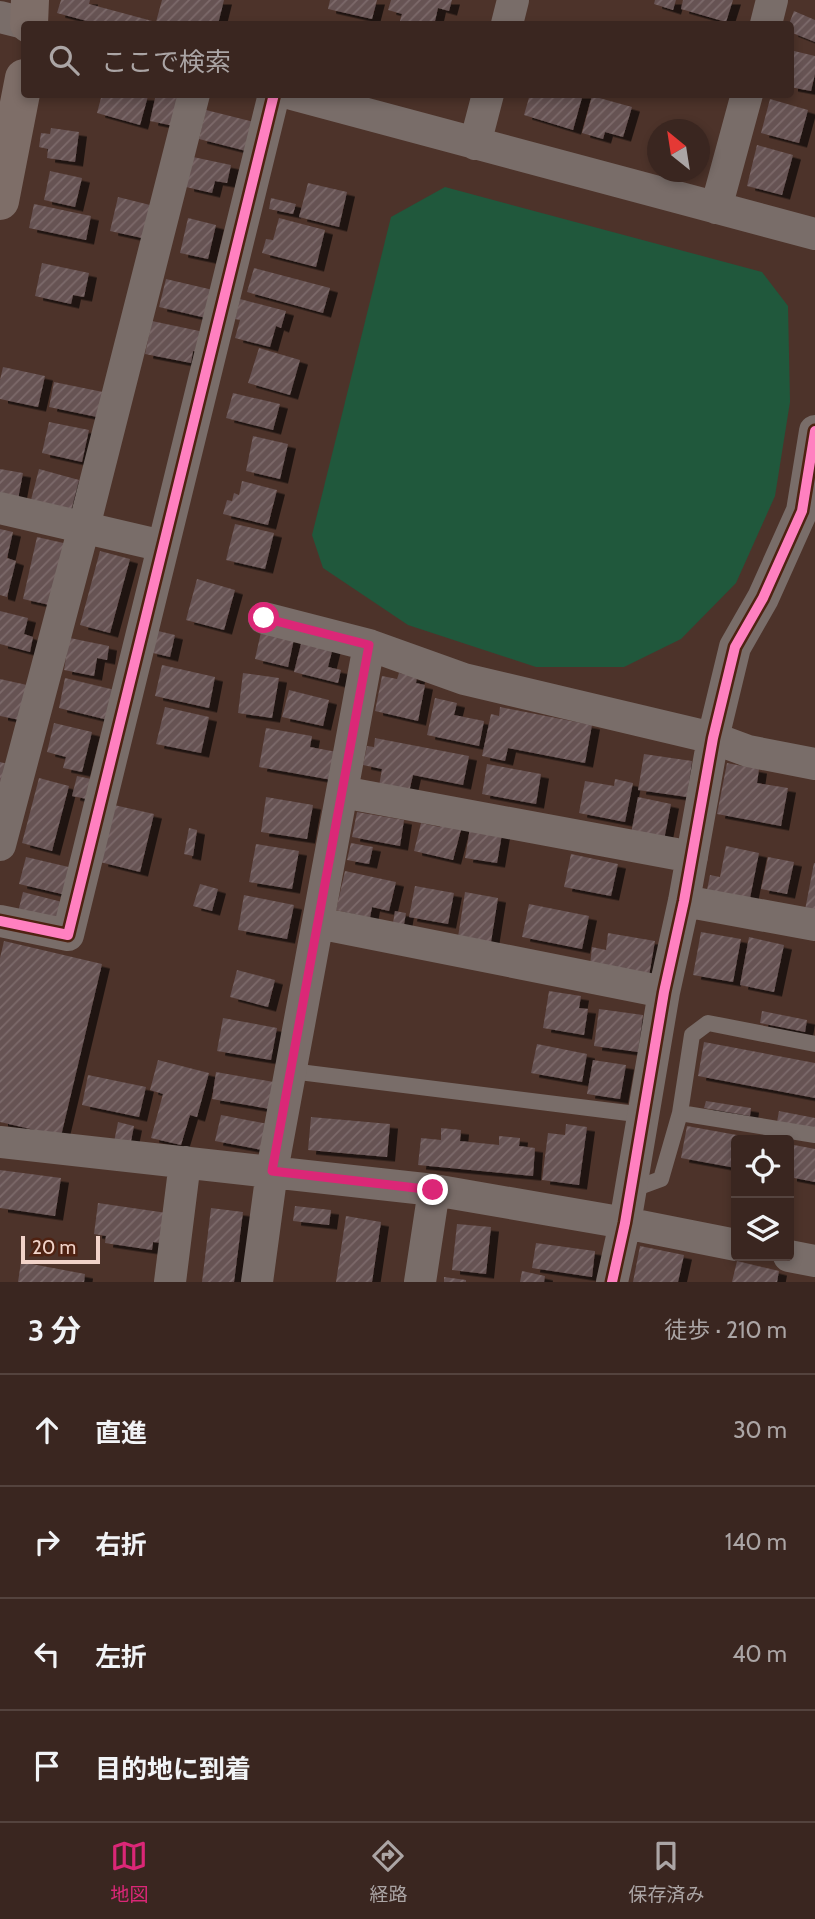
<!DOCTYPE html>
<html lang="ja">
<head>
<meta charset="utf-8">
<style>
	body { margin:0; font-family:Cabin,"Noto Sans JP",sans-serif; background:#45322d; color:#f1f3f6 }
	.controls { position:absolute; right:21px; bottom:21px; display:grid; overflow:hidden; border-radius:7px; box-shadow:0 4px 10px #0003 }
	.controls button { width:63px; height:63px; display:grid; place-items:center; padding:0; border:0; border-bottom:2px solid #54433e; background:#3a2620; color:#f1f3f6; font:35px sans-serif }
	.compass { position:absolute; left:647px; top:119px; width:63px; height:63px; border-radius:50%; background:#3a2620; box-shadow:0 4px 10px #0003; rotate:330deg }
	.scale { position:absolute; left:21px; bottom:18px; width:79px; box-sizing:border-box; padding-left:7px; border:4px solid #f1d3c9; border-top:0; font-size:19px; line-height:24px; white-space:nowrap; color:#f1d3c9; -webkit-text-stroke:5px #4f2212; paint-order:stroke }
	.stop { position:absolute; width:21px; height:21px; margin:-16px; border:5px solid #db2777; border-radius:50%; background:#fff }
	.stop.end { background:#db2777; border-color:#fff; box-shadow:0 2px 7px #0008 }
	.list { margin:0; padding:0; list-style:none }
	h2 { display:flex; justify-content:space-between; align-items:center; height:91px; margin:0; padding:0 28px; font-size:30px }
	h2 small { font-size:23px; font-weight:400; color:#aba5a5 }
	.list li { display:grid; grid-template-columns:46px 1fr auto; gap:21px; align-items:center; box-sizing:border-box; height:112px; padding:0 28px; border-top:2px solid #54433e }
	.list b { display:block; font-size:26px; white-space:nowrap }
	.list em { font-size:23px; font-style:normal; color:#aba5a5 }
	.icon { flex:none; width:38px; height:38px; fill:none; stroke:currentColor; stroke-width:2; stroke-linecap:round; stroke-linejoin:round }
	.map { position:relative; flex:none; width:815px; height:1282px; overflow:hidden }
	.search { position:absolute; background:#3a2620; box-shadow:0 4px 10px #0003; left:21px; right:21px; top:21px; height:77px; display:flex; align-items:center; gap:18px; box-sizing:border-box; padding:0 24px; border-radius:7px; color:#aba5a5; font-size:26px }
	.sheet { height:539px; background:#3a2620 }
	nav { display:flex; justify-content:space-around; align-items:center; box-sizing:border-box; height:98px; border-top:2px solid #54433e; background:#3a2620; font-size:19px; color:#aba5a5 }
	nav a { display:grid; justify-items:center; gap:4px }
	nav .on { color:#db2777 }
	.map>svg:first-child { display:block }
	.pitch { fill:#20583c }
	.building { fill:url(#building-hatch); filter:url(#shadow) }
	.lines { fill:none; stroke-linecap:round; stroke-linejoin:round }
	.lane { stroke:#796d69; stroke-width:16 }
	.street { stroke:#796d69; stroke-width:32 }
	.secondary { stroke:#7e6e68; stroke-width:38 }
	.cycleway-casing { stroke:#4f2212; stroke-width:15 }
	.cycleway { stroke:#ff80c0; stroke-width:10 }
	.route { stroke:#db2777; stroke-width:9 }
</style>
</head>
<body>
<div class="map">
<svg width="815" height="1282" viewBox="0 0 815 1282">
	<defs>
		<pattern id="building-hatch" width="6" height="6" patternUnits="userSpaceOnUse" patternTransform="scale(1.75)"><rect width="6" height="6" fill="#665253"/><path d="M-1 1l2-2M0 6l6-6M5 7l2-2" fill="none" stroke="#7c6a6a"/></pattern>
		<filter id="shadow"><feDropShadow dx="8" dy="4.5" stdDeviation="0" flood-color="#0009"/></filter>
	</defs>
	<rect width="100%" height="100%" fill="#4d332a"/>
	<path class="pitch" d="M445 187 762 272 788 306 790 402 775 496 736 583 681 639 624 667H536L408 625 323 568 312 535 391 217Z"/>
	<path class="building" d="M61 0H90L89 4 156 22 162 0H224L218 24H98L57 13Z
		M330 0H377L372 19 328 9Z
		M391 0H452L449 11 438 8 435 21 443 24H399L402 14 388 10Z
		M655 0H676L673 10 654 4Z
		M683 0H733L726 22 681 9Z
		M794 11 815 20V42L790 32V24H789Z
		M790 50 815 56V74L811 91 790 87Z
		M102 94 148 96 140 125 97 113Z
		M156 94H174L186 97 179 127 150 121Z
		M530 94H583L573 130 524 115Z
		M592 96 632 107 623 137 605 132 603 139 582 133Z
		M770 99 808 110 799 143 761 133Z
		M206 110 258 123 250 152 199 139Z
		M51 128 79 132 75 162 47 158 48 149 39 147 41 133 50 134Z
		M757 145 793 155 782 195 747 186Z
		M193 157 231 165 227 183 215 181 212 193 186 187Z
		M50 171 82 178 75 207 44 200Z
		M308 183 347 192 339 227 299 217Z
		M118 197 150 205 142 238 110 231Z
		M271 198 296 204 293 214 269 209Z
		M34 204 91 216 86 240 29 228Z
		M188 218 216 225 208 259 180 253Z
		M279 218 325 230 316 267 262 253 266 239 273 240Z
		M42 263 89 273 84 297 73 295 71 304 35 296Z
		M254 268 330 288 323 313 247 292Z
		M166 279 213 290 206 318 159 307Z
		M240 299 286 311 281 328 276 326 270 347 235 338 240 320 235 319Z
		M152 321 204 332 200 352 193 351 191 363 145 354Z
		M259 348 300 360 290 395 248 383Z
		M3 367 45 376 38 407 0 399V380Z
		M54 382 103 392 97 417 49 407Z
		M233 393 280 404 273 430 226 418Z
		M49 422 89 430 82 462 42 453Z
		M253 436 288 444 280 479 246 471Z
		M0 469 23 473 18 499 0 496Z
		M39 469 79 480 71 511 31 500Z
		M242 481 277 490 268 525 223 514 227 500 232 501 234 493 239 495Z
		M235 524 274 533 265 569 226 560Z
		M0 529 13 532 7 558 16 561 7 597 0 595Z
		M37 537 68 544 54 606 23 599Z
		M100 551 130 559 110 633 80 625Z
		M197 579 235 590 224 630 186 620Z
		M0 611 28 618 24 634 33 637 30 652 0 644Z
		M154 630 175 635 170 657 149 652Z
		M261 632 294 639 288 667 255 659Z
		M65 637 109 646 107 660 97 658 94 676 64 670 67 651Z
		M302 640 333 647 328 667 341 670 338 683 294 672Z
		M162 665 215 677 209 708 155 696Z
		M243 673 279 678 272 718 238 713Z
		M399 673 417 677 416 683 425 685 418 721 375 711 382 676 397 679Z
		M65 678 115 690 108 720 59 708Z
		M0 679 27 685 20 720 0 716Z
		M289 690 329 700 323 726 282 717Z
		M435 698 457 703 454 715 484 721 479 746 427 735Z
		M165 707 209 717 201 753 156 744Z
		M500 707 592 725 585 763 508 748 505 761 482 756 491 714 499 716Z
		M54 723 92 732 82 772 63 768 66 757 47 752Z
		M266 728 312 736 310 747 337 752 332 780 259 767Z
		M375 738 469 756 463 785 413 775 409 792 379 786 382 769 363 765 367 746 374 747Z
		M644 754 692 761 687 797 638 790Z
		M0 762 8 764 0 790Z
		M727 763 759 769 757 783 788 788 781 826 717 814Z
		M487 764 541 774 536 804 482 794Z
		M77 776 96 780 92 800 72 796Z
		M39 778 69 786 52 851 22 843Z
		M615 779 633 783 625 822 579 813 585 781 614 786Z
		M266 797 313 805 307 839 261 832Z
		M638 797 671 804 663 845 630 839Z
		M114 805 154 814 140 872 100 862Z
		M357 812 404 820 400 846 352 837Z
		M442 821 462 826 453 860 414 851 421 823 440 827Z
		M189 828 197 830 193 856 184 854Z
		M470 828 502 834 497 863 465 858Z
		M351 843 373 847 369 864 347 860Z
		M256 844 299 851 292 889 249 882Z
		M726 846 759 853 750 898 707 890 710 875 720 877Z
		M571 854 618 864 611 896 564 887Z
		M26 857 73 868 66 895 19 884Z
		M768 857 794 862 787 894 761 889Z
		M814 863H815V911L805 910Z
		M345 871 396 882 389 911 372 907 370 918 336 910Z
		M200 884 218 889 212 911 193 906Z
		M415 886 454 893 448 924 409 917Z
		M23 892 66 903 59 927 17 916Z
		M465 892 498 898 491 942 458 937Z
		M244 895 294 905 287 939 238 930Z
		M529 904 589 916 582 949 522 937Z
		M395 911 406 913 403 930 392 929Z
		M701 932 741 939 733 982 693 975Z
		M608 933 655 941 649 976 590 965 592 947 606 950Z
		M749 937 784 945 774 992 740 985Z
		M4 941 102 964 61 1136 0 1122V958Z
		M237 970 275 980 268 1007 230 997Z
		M549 991 581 996 579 1008 588 1009 584 1035 543 1028Z
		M599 1009 643 1015 638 1052 594 1046Z
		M762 1011 807 1020 805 1032 760 1023Z
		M223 1018 277 1028 271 1060 217 1051Z
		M704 1042 815 1063V1098L698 1076Z
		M537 1044 587 1054 582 1082 531 1073Z
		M158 1060 209 1073 197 1117 190 1115 181 1145 151 1138 163 1094 150 1090Z
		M593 1060 626 1065 620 1099 587 1094Z
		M216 1072 274 1082 270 1109 212 1099Z
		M88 1075 146 1087 139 1117 82 1105Z
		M706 1101 751 1108 750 1116 704 1108Z
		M779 1111 815 1118V1128L777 1122Z
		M221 1115 268 1124 262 1150 215 1141Z
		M311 1117 390 1124 387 1157 308 1150Z
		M118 1122 134 1126 130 1146 114 1142Z
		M566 1124 587 1127 579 1185 542 1180 548 1133 565 1135Z
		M687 1126 759 1139V1140H736V1168L681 1158Z
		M441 1128 461 1130 460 1141 499 1145V1136L520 1138 519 1146 535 1148 533 1176 418 1165 421 1138 441 1140Z
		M789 1144 815 1149V1182L789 1177Z
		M0 1170 61 1178 55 1216 0 1208Z
		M98 1203 167 1213 162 1243 153 1242 152 1250 105 1243 106 1236 94 1234Z
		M295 1206 331 1210 329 1225 293 1221Z
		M211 1208 243 1212 234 1282H202Z
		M346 1216 381 1222 372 1282H336Z
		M457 1224 491 1227 486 1274 452 1270Z
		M536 1243 595 1251 592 1277 532 1268Z
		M640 1246 684 1255 678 1282H633Z
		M737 1261 779 1271 777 1282H732Z
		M21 1262 85 1274 84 1282H18Z
		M522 1271 545 1276 544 1282H520Z
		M444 1277 466 1280V1282H444Z"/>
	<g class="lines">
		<path class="lane" d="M291 1071 644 1115
			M680 1113 815 1135
			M631 1190 661 1179 680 1113 692 1035 708 1023 815 1044"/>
		<path class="street" d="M0 17 28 24
			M507 24 513 0
			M766 24 772 0
			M292 94 815 234
			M475 144 488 94
			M716 208 747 94
			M0 508 163 546
			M264 618 369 645 464 679 713 738 748 751 815 764
			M342 792 692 857
			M0 845 84 527 194 94
			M684 901 815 925
			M0 921 68 935 274 94
			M318 923 664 992
			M0 1142 434 1190 625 1223 736 1245
			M789 1256 815 1261
			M170 1282 185 1162
			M257 1282 272 1171 369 645
			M420 1282 434 1190
			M612 1282 625 1223 664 992 684 901 713 738 735 647 763 598 802 511 815 431"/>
		<path class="secondary" d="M29 24 30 0
			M0 201 24 78"/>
		<g class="cycleway-casing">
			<path id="cycleway" d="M0 921 68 935 274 94
				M612 1282 625 1223 664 992 684 901 713 738 735 647 763 598 802 511 815 431"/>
		</g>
		<use href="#cycleway" class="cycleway"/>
	</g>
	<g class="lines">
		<path class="route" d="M264 618 369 645 272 1171 433 1190"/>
	</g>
</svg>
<div class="controls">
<button><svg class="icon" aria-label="locate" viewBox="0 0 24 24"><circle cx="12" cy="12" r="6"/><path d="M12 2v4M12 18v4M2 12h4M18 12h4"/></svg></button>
<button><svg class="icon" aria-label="layers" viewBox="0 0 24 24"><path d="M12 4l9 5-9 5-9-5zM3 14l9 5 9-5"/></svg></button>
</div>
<svg class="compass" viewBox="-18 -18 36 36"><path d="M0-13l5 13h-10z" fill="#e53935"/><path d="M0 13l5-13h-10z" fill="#aba5a5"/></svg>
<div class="scale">20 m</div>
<div class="stop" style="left:264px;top:618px"></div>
<div class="stop end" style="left:433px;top:1190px"></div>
<div class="search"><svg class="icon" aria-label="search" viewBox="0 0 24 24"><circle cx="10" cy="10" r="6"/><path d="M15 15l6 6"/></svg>ここで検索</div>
</div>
<section class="sheet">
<h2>3 分<small>徒歩 · 210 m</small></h2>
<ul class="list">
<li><svg class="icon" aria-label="ahead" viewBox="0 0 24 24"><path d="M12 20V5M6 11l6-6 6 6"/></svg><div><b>直進</b></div><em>30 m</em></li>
<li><svg class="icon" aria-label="right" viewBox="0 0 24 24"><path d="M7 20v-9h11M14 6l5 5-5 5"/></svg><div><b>右折</b></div><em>140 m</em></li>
<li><svg class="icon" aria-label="left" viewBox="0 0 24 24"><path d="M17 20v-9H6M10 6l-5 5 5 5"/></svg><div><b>左折</b></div><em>40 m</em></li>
<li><svg class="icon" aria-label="arrive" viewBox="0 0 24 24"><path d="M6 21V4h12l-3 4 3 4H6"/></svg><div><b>目的地に到着</b></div></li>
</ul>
</section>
<nav>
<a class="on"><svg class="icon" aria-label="map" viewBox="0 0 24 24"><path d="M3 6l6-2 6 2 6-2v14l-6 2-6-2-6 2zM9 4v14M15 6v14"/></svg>地図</a>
<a><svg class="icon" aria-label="directions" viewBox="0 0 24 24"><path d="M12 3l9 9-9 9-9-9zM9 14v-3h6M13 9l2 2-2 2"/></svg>経路</a>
<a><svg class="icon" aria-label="saved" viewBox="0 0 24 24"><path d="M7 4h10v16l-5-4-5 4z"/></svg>保存済み</a>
</nav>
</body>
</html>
